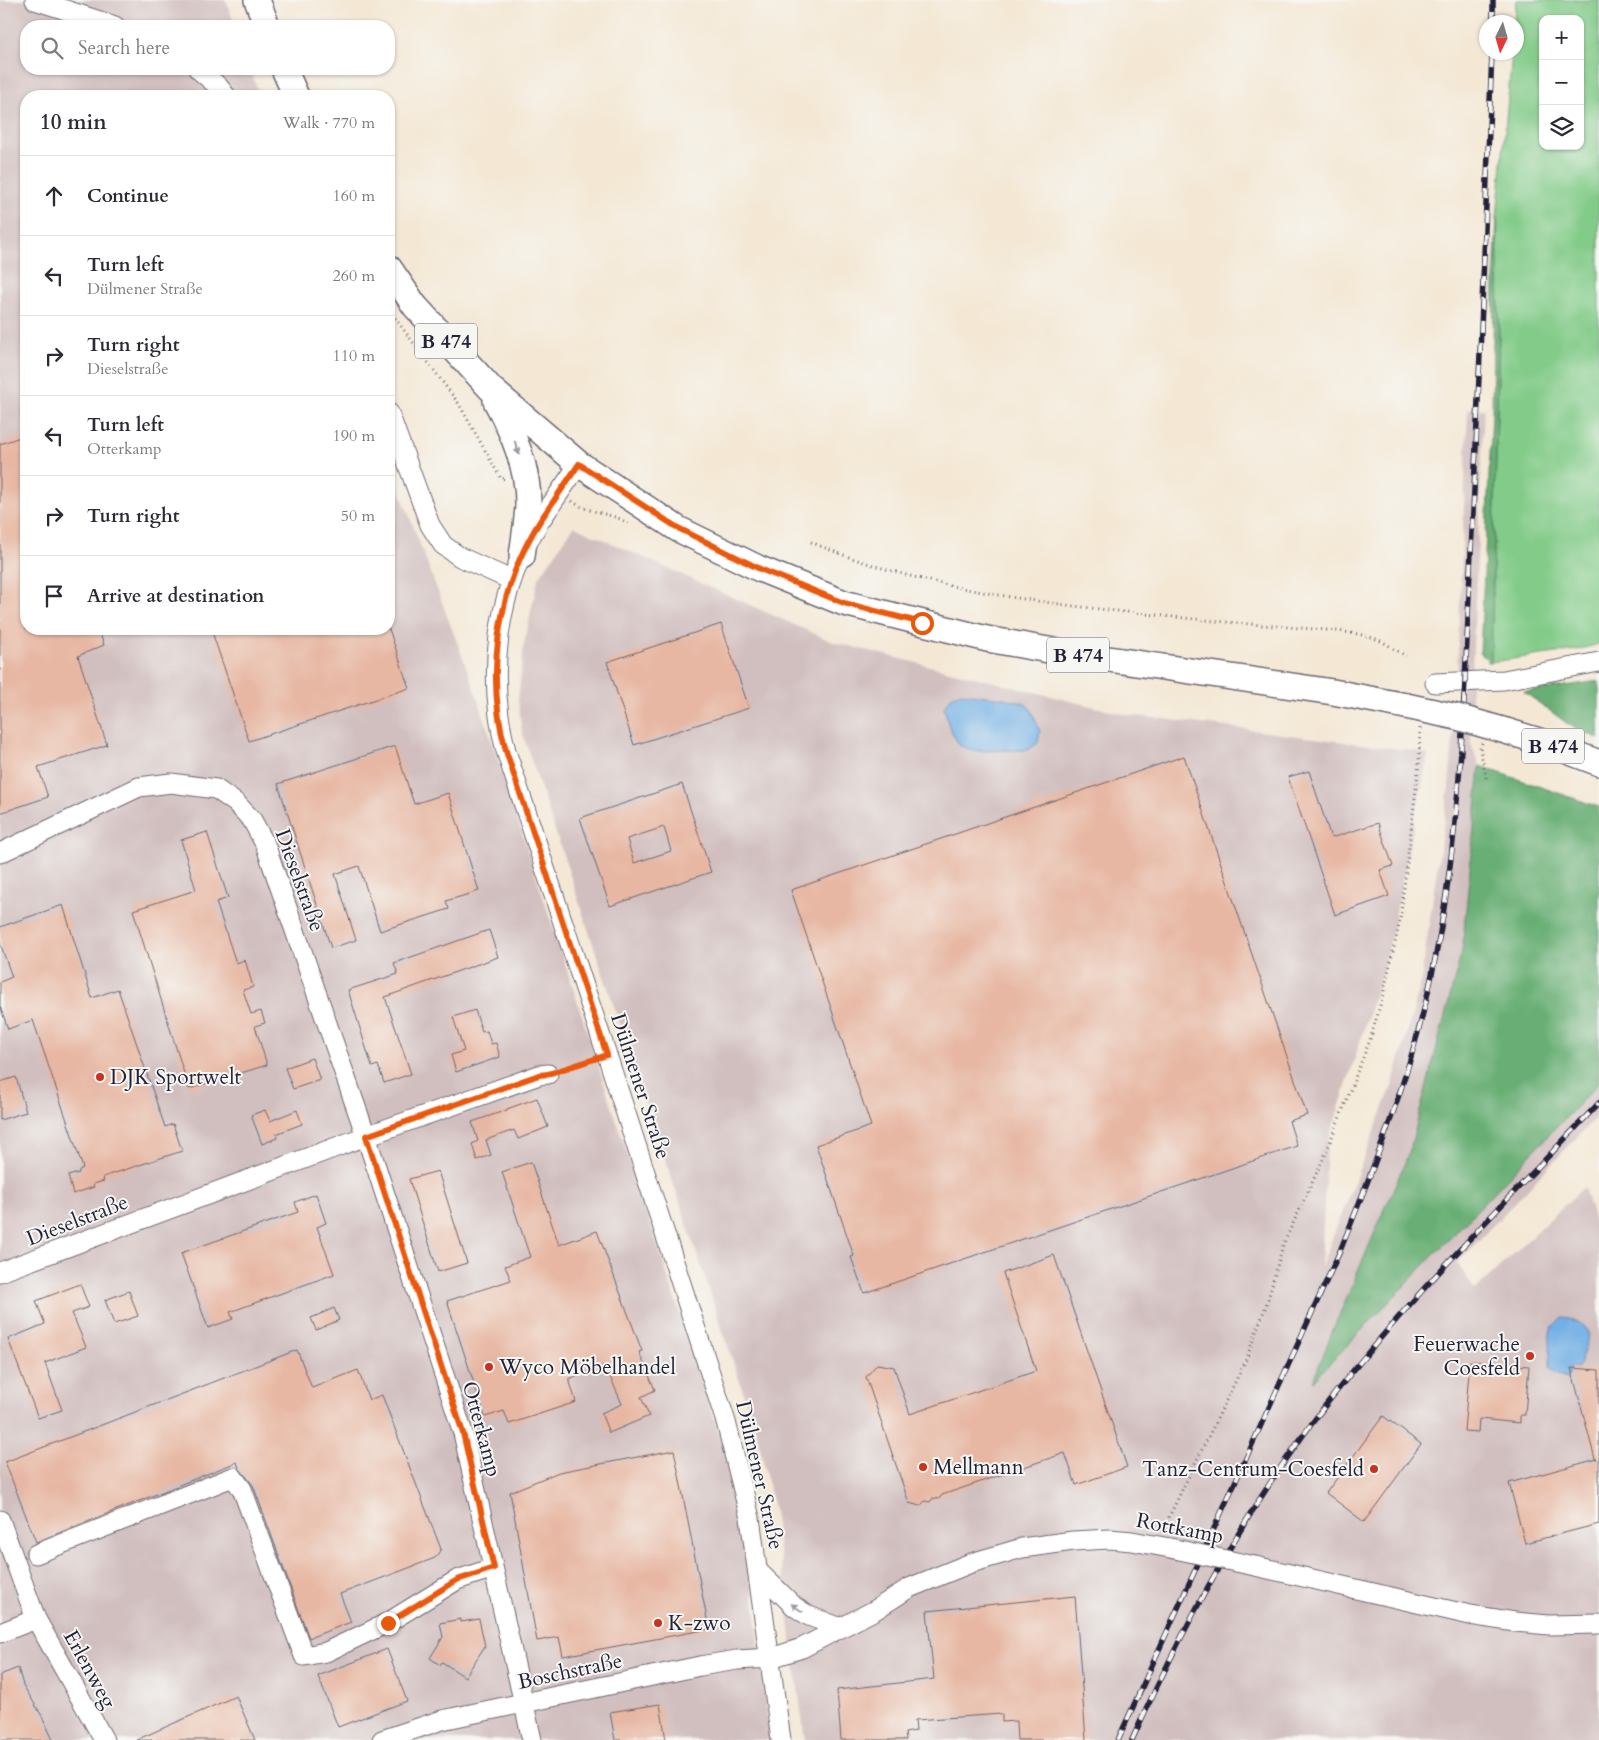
<!DOCTYPE html>
<html lang="en">
<head>
<meta charset="utf-8">
<style>
	body { margin:0; font-family:Cardo,serif; background:#f7f7f7; color:#2b2b33 }
	.controls { position:absolute; right:15px; top:15px; display:grid; overflow:hidden; border-radius:10px; box-shadow:0 1px 4px #0004 }
	.controls button { width:45px; height:45px; display:grid; place-items:center; padding:0; border:0; border-bottom:1px solid #e1e1e2; background:#fff; color:#2b2b33; font:25px sans-serif }
	.compass { position:absolute; left:1479px; top:15px; width:45px; height:45px; border-radius:50%; background:#fff; box-shadow:0 1px 4px #0004; rotate:185deg }
	.stop { position:absolute; width:15px; height:15px; margin:-11px; border:4px solid #ea580c; border-radius:50%; background:#fff }
	.stop.end { background:#ea580c; border-color:#fff; box-shadow:0 1px 5px #0008 }
	.list { margin:0; padding:0; list-style:none }
	h2 { display:flex; justify-content:space-between; align-items:center; height:65px; margin:0; padding:0 20px; font-size:21px }
	h2 small { font-size:16px; font-weight:400; color:#7c7c81 }
	.list li { display:grid; grid-template-columns:32px 1fr auto; gap:15px; align-items:center; box-sizing:border-box; height:80px; padding:0 20px; border-top:1px solid #e1e1e2 }
	.list b { display:block; font-size:19px; white-space:nowrap }
	.list p { margin:0; font-size:16px; white-space:nowrap; color:#7c7c81 }
	.list em { font-size:16px; font-style:normal; color:#7c7c81 }
	.icon { flex:none; width:28px; height:28px; fill:none; stroke:currentColor; stroke-width:2; stroke-linecap:round; stroke-linejoin:round }
	.map { position:relative; flex:none; width:1599px; height:1740px; overflow:hidden }
	.search { position:absolute; background:#fff; box-shadow:0 1px 4px #0004; left:20px; top:20px; width:375px; height:55px; display:flex; align-items:center; gap:12px; box-sizing:border-box; padding:0 18px; border-radius:20px; color:#7c7c81; font-size:19px }
	.panel { position:absolute; background:#fff; box-shadow:0 1px 4px #0004; left:20px; top:90px; width:375px; height:545px; border-radius:20px }
	.map>svg:first-child { display:block }
	.industrial { fill:#d1bfbf }
	.green { fill:#82cb88; stroke:#527662; fill-rule:evenodd }
	.forest { fill:#69af74; stroke:#466858 }
	.water { fill:#73b0e5; stroke:#4a6990 }
	.building { fill:#e7b7a3; fill-rule:evenodd }
	.lines { fill:none; stroke-linecap:round; stroke-linejoin:round }
	.minor-casing { stroke:#6c6771; stroke-width:21 }
	.major-casing { stroke:#6c6771; stroke-width:28 }
	.path { stroke:#6c6771; stroke-width:3; stroke-dasharray:1 4; stroke-linecap:butt }
	.minor { stroke:#fff; stroke-width:19 }
	.major { stroke:#fff; stroke-width:25 }
	.rail-casing { stroke:#22223b; stroke-width:5.5 }
	.rail { stroke:#f6f6f2; stroke-width:4; stroke-dasharray:11; stroke-linecap:butt }
	.minor-bridge-casing { stroke:#6c6771; stroke-width:21; stroke-linecap:butt }
	.major-bridge-casing { stroke:#6c6771; stroke-width:28; stroke-linecap:butt }
	.minor-bridge { stroke:#fff; stroke-width:19 }
	.major-bridge { stroke:#fff; stroke-width:25 }
	.oneway { fill:#9c9ca7 }
	.route { stroke:#ea580c; stroke-width:6 }
	.poi-dot { fill:#c8321e; stroke:#f6f6f2; stroke-width:2 }
	.labels { text-anchor:middle; stroke-width:4; stroke-linejoin:round; paint-order:stroke }
	.shield { fill:#f6f6f2; stroke:#626272; stroke-width:1 }
	.shield-label { font-size:20px; font-weight:bold; fill:#22223b }
	.street-label { font-size:21px; fill:#22223b; stroke:#f6f6f2 }
	.poi-label { font-size:21px; fill:#22223b; stroke:#f6f6f2; text-anchor:start }
</style>
</head>
<body>
<div class="map">
<svg width="1599" height="1740" viewBox="0 0 1599 1740">
	<rect width="100%" height="100%" fill="#f6f6f2"/>
	<filter id="ink" filterUnits="userSpaceOnUse"><feTurbulence type="fractalNoise" baseFrequency=".02" numOctaves="2"/><feDisplacementMap in="SourceGraphic" scale="10" xChannelSelector="R" yChannelSelector="G"/><feConvolveMatrix kernelMatrix="1 2 1 2 8 2 1 2 1" color-interpolation-filters="sRGB"/></filter>
	<filter id="wash" filterUnits="userSpaceOnUse"><feTurbulence type="fractalNoise" baseFrequency=".0096" numOctaves="4" result="noise"/><feDisplacementMap in="SourceGraphic" scale="20" xChannelSelector="R" yChannelSelector="G"/><feGaussianBlur stdDeviation="1.12" result="paint"/><feColorMatrix in="noise" values="0 0 0 0 0 0 0 0 0 0 0 0 0 0 0 0 0 1.4 0 .05"/><feComposite in="paint" operator="in"/></filter>
	<g filter="url(#wash)">
		<rect width="100%" height="100%" fill="#f4e8d5"/>
		<path class="industrial" d="M0 0H226L235 26H26V69H250L260 96H26V629H389V462L475 690 744 1509 770 1740H0Z
			M1468 409H1484L1471 690V744L1480 766 1462 951 1409 1153 1334 1327 1314 1379 1599 1083V1114L1457 1263 1475 1290 1584 1187 1599 1239V1740H805L773 1504 756 1430 522 732 518 700 524 644 538 579 574 526 700 583 833 642 1123 714 1416 751 1428 755 1387 956 1327 1146 1321 1267 1392 1086 1420 987 1449 787 1456 696Z"/>
		<path class="green" d="M1516 0H1599V644L1577 650 1491 662 1499 327 1497 218 1512 53 1516 52V22H1514ZM1543 19H1580V146H1543Z"/>
		<path class="forest" d="M1497 218 1499 327 1491 662H1487V659L1480 653 1492 415 1494 278Z
			M1599 681V739L1568 724 1524 692Z
			M1480 766 1599 807V1083L1313 1381 1334 1327 1409 1153 1462 951Z"/>
		<path class="water" d="M961 693 1004 698 1024 703 1031 709 1040 731 1038 743 1028 750 972 751 959 745 949 727 944 707 952 696Z
			M1561 1318C1575 1319 1583 1322 1589 1335L1578 1368H1571L1568 1378 1558 1375 1550 1368V1332L1552 1327Z"/>
		<g id="blocks">
			<path class="building" d="M26 435V629H98L104 645 78 656 107 745 38 767 48 797 0 813V444Z
				M721 624 749 708 634 745 607 662Z
				M211 629H389L409 688 249 741Z
				M395 746 414 804 448 793 479 891 446 901 449 909 380 931 359 866 335 874 356 940 331 948 278 784Z
				M1184 756 1307 1115 1289 1121 1297 1146 864 1293 851 1257 854 1256 816 1145 871 1126 791 890Z
				M1309 771 1331 838 1378 823 1393 866 1380 870 1389 896 1335 915 1288 777Z
				M682 784 711 872 610 906 580 818ZM664 827 671 851 634 863 627 839Z
				M207 832 228 898 216 902 236 963 245 960 253 987 243 990 251 1014 261 1011 265 1023 255 1026 267 1065 189 1089 133 910 196 890 181 840Z
				M63 905 92 998 118 989 165 1127 173 1124 182 1151 103 1177 104 1181 93 1184 94 1187 73 1194 68 1176 79 1173V1170L83 1168 33 1020 8 1029 0 1006V982L12 977 0 943V927Z
				M489 930 498 957 385 997 411 1074 384 1083 378 1065 372 1067 348 990 398 974 394 963Z
				M475 1010 482 1032 487 1031 491 1044 496 1043 500 1057 456 1072 451 1055 464 1051 453 1017Z
				M312 1058 320 1080 293 1089 285 1068Z
				M16 1077 26 1112 0 1120V1082Z
				M537 1098 548 1127 518 1139 514 1130 486 1140 491 1155 477 1160 472 1144 478 1141 472 1122 507 1110V1109Z
				M265 1110 270 1121 297 1110 302 1124 276 1134 277 1138 262 1144 251 1115Z
				M531 1162 559 1245 597 1231 642 1351 639 1352 655 1390 641 1397 649 1416 609 1433 601 1413 622 1404 605 1365 569 1379 576 1402 509 1424 504 1411 485 1417 447 1301 511 1280 505 1266 530 1257 502 1172Z
				M438 1171 467 1263 438 1272 409 1179Z
				M316 1194 326 1223 317 1227 334 1274 230 1312 233 1319 208 1328 181 1253 298 1212 295 1202Z
				M1054 1255 1127 1467 1076 1485 1065 1453 942 1495 939 1499 933 1498 930 1502 925 1501 920 1506 909 1503 866 1377 877 1364 894 1367 910 1414 1036 1371 1003 1273Z
				M80 1284 89 1307 72 1313 86 1347 45 1363 62 1410 38 1418 8 1339 45 1324 36 1301Z
				M129 1291 138 1316 114 1324 105 1300Z
				M334 1308 339 1320 316 1330 311 1318Z
				M297 1350 312 1388 358 1370 369 1400 382 1395 441 1549 435 1558 340 1594 351 1622 309 1638 253 1485 239 1468 237 1462 36 1542 5 1462Z
				M1470 1361 1529 1366 1525 1415H1520V1423L1479 1419 1478 1432 1464 1431Z
				M1571 1368 1599 1370V1524L1525 1543 1509 1483 1597 1459H1595Z
				M1383 1416 1421 1444 1364 1522 1326 1493Z
				M674 1450 709 1629 563 1656 559 1637 537 1641 510 1492 559 1472Z
				M1075 1596 1086 1740H1017L1016 1721 1002 1722V1714L915 1720 916 1731 905 1733 906 1740H841L837 1690 934 1679 927 1611Z
				M461 1619V1622L479 1619 485 1646 465 1677 442 1662 440 1665 430 1658 443 1637 440 1623Z
				M387 1649 407 1701 338 1727 318 1676Z
				M18 1668 23 1685 42 1716 53 1740H0V1675Z
				M236 1696 255 1740H136Z
				M660 1704 666 1740H615L610 1712Z"/>
		</g>
	</g>
	<g filter="url(#ink)">
		<use href="#blocks" fill-opacity="0" stroke="#6c6771" stroke-width="1"/>
		<g class="lines">
			<g class="minor-casing">
				<path id="minor" d="M35 0 115 26
					M198 69 219 87 226 96
					M389 413 430 525 443 545 460 557 511 580
					M579 464C566 483 553 502 540 521 497 589 486 674 506 751L607 1055 726 1422 750 1518 781 1740
					M1435 683 1504 680 1599 662
					M0 853 139 787 171 783 216 789 236 803 252 820 265 844 366 1136 463 1433 532 1740
					M0 1272 366 1136 539 1075 548 1074
					M0 1520 36 1619 104 1740
					M36 1554 233 1477 242 1489 304 1656 326 1652 387 1623 457 1580 493 1568
					M1255 1566 1470 1615 1515 1622 1549 1625 1599 1624
					M759 1572 795 1607 809 1616 841 1628
					M0 1633 36 1619
					M382 1740 442 1720 700 1666 737 1660 771 1658 802 1648 875 1610 909 1588 971 1563 1022 1548 1073 1541 1110 1539 1132 1541 1170 1548"/>
			</g>
			<g class="major-casing">
				<path id="major" d="M257 0 267 26
					M284 69 296 96
					M389 268 415 306 491 389 579 464 678 529 760 569 844 603 987 639 1054 651 1333 692 1406 706
					M496 401C513 433 529 469 528 506 527 523 524 540 522 556
					M1506 731 1549 744 1599 763"/>
			</g>
			<path class="path" d="M389 310 459 404 501 479 507 478
				M572 501C589 514 610 512 628 523
				M811 542C929 593 1058 605 1184 618 1223 622 1262 625 1301 628 1326 630 1353 631 1376 639 1386 643 1397 651 1406 656
				M1482 743 1480 749 1487 781
				M563 1069 592 1060
				M1162 1531 1245 1362 1267 1303 1283 1245 1325 1155 1371 1037 1383 995 1400 921 1419 764 1420 728"/>
			<use href="#minor" class="minor"/>
			<use href="#major" class="major"/>
			<g class="rail-casing">
				<path id="rail" d="M1493 22V0
					M1118 1740 1340 1251C1376 1162 1411 1073 1431 979 1460 845 1464 708 1470 572 1479 399 1485 226 1492 52
					M1132 1740C1190 1612 1258 1486 1348 1377 1426 1281 1514 1193 1599 1103"/>
			</g>
			<use href="#rail" class="rail"/>
			<g class="minor-bridge-casing">
				<path id="minor-bridge" d="M1170 1548 1255 1566"/>
			</g>
			<g class="major-bridge-casing">
				<path id="major-bridge" d="M1406 706 1457 717 1506 731"/>
			</g>
			<use href="#minor-bridge" class="minor-bridge"/>
			<use href="#major-bridge" class="major-bridge"/>
		</g>
		<defs><path id="oneway-solid" d="M-6-.8H1V-3.2L6.5 0L1 3.2V.8H-6Z" transform="scale(1.25)"/></defs>
		<g class="oneway">
			<use href="#oneway-solid" transform="translate(517 448) rotate(71)"/>
			<use href="#oneway-solid" transform="translate(797 1608) rotate(-145)"/>
		</g>
	</g>
	<g class="lines" filter="url(#ink)">
		<path class="route" d="M388 1623 457 1580 494 1568 463 1433 366 1136 539 1075 548 1074 607 1055 506 751C485 674 497 589 540 521 553 502 566 483 579 464L678 528 760 569 844 603 922 623"/>
	</g>
	<g class="poi-dot">
		<circle cx="100" cy="1077" r="5"/>
		<circle cx="1530" cy="1356" r="5"/>
		<circle cx="489" cy="1367" r="5"/>
		<circle cx="923" cy="1467" r="5"/>
		<circle cx="1374" cy="1469" r="5"/>
		<circle cx="658" cy="1623" r="5"/>
	</g>
	<g class="labels">
		<g class="shield">
			<rect x="415" y="323.5" width="62" height="35" rx="4"/>
			<rect x="1047" y="637.5" width="62" height="35" rx="4"/>
			<rect x="1522" y="728.5" width="62" height="35" rx="4"/>
		</g>
		<g class="shield-label">
			<text x="446" y="348">B 474</text>
			<text x="1078" y="662">B 474</text>
			<text x="1553" y="753">B 474</text>
		</g>
		<g class="street-label">
			<text transform="translate(300 880) rotate(70)" y="7">Dieselstraße</text>
			<text transform="translate(641 1086) rotate(72)" y="7">Dülmener Straße</text>
			<text transform="translate(77 1220) rotate(-21)" y="7">Dieselstraße</text>
			<text transform="translate(482 1429) rotate(75)" y="7">Otterkamp</text>
			<text transform="translate(760 1475) rotate(77)" y="7">Dülmener Straße</text>
			<text transform="translate(1180 1528) rotate(11)" y="7">Rottkamp</text>
			<text transform="translate(90 1669) rotate(61)" y="7">Erlenweg</text>
			<text transform="translate(570 1671) rotate(-12)" y="7">Boschstraße</text>
		</g>
		<g class="poi-label">
			<text x="110" y="1084">DJK Sportwelt</text>
			<text x="1520" y="1351" text-anchor="end">Feuerwache<tspan x="1520" dy="24">Coesfeld</tspan></text>
			<text x="499" y="1374">Wyco Möbelhandel</text>
			<text x="933" y="1474">Mellmann</text>
			<text x="1364" y="1476" text-anchor="end">Tanz-Centrum-Coesfeld</text>
			<text x="668" y="1630">K-zwo</text>
		</g>
	</g>
</svg>
<div class="controls">
<button>+</button>
<button>−</button>
<button><svg class="icon" aria-label="layers" viewBox="0 0 24 24"><path d="M12 4l9 5-9 5-9-5zM3 14l9 5 9-5"/></svg></button>
</div>
<svg class="compass" viewBox="-18 -18 36 36"><path d="M0-13l5 13h-10z" fill="#e53935"/><path d="M0 13l5-13h-10z" fill="#7c7c81"/></svg>
<div class="stop" style="left:922px;top:623px"></div>
<div class="stop end" style="left:388px;top:1623px"></div>
<div class="search"><svg class="icon" aria-label="search" viewBox="0 0 24 24"><circle cx="10" cy="10" r="6"/><path d="M15 15l6 6"/></svg>Search here</div>
<section class="panel">
<h2>10 min<small>Walk · 770 m</small></h2>
<ul class="list">
<li><svg class="icon" aria-label="ahead" viewBox="0 0 24 24"><path d="M12 20V5M6 11l6-6 6 6"/></svg><div><b>Continue</b></div><em>160 m</em></li>
<li><svg class="icon" aria-label="left" viewBox="0 0 24 24"><path d="M17 20v-9H6M10 6l-5 5 5 5"/></svg><div><b>Turn left</b><p>Dülmener Straße</p></div><em>260 m</em></li>
<li><svg class="icon" aria-label="right" viewBox="0 0 24 24"><path d="M7 20v-9h11M14 6l5 5-5 5"/></svg><div><b>Turn right</b><p>Dieselstraße</p></div><em>110 m</em></li>
<li><svg class="icon" aria-label="left" viewBox="0 0 24 24"><path d="M17 20v-9H6M10 6l-5 5 5 5"/></svg><div><b>Turn left</b><p>Otterkamp</p></div><em>190 m</em></li>
<li><svg class="icon" aria-label="right" viewBox="0 0 24 24"><path d="M7 20v-9h11M14 6l5 5-5 5"/></svg><div><b>Turn right</b></div><em>50 m</em></li>
<li><svg class="icon" aria-label="arrive" viewBox="0 0 24 24"><path d="M6 21V4h12l-3 4 3 4H6"/></svg><div><b>Arrive at destination</b></div></li>
</ul>
</section>
</div>
</body>
</html>
